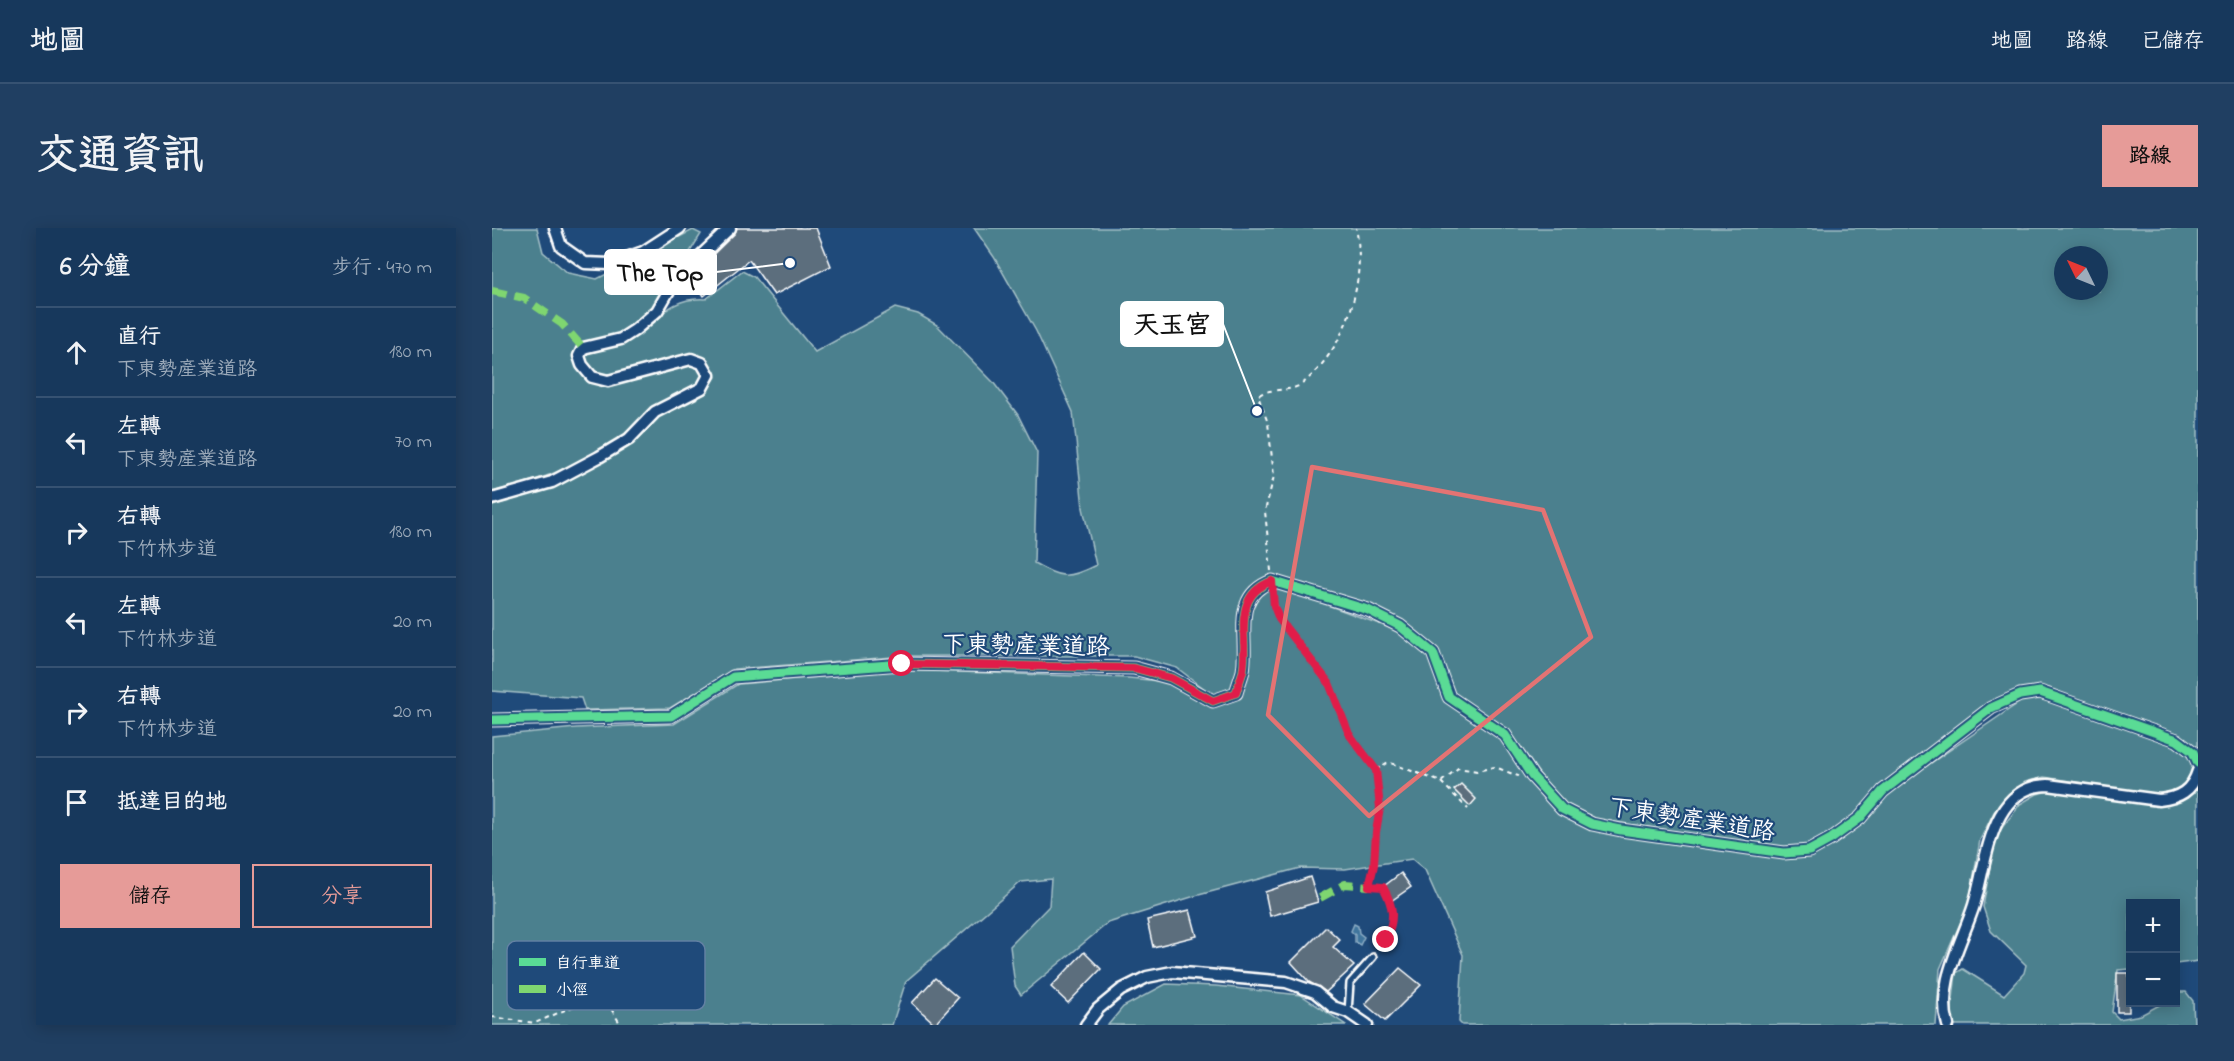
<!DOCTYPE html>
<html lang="zh-TW">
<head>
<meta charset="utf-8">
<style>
	body { margin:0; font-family:"Indie Flower","LXGW WenKai TC",sans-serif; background:#203f62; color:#f1f3f6 }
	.controls { position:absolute; right:18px; bottom:18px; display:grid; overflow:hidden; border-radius:0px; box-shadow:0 3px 15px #0003 }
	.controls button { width:54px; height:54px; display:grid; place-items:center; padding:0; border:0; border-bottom:2px solid #365272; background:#17385c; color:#f1f3f6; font:30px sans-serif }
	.compass { position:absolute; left:1562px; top:18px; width:54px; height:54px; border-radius:50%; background:#17385c; box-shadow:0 3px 15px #0003; rotate:313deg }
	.stop { position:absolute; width:18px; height:18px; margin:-14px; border:4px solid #e11d48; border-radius:50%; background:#fff }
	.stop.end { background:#e11d48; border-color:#fff; box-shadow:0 2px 6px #0008 }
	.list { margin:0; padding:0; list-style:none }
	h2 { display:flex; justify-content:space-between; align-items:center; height:78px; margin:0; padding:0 24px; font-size:26px }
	h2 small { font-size:20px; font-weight:400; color:#9eacbb }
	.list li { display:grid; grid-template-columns:39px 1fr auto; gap:18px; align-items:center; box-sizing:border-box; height:90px; padding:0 24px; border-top:2px solid #365272 }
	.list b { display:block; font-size:22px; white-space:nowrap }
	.list p { margin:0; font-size:20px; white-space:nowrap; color:#9eacbb }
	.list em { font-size:20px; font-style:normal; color:#9eacbb }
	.actions { display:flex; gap:12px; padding:18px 24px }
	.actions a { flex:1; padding:14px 0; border:2px solid #e69b98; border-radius:0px; text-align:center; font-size:21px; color:#e69b98 }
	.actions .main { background:#e69b98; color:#111 }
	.icon { flex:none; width:33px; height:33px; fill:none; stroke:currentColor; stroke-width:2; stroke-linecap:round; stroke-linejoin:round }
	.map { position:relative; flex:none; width:1706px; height:797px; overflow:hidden; border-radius:0px }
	header { display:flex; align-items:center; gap:36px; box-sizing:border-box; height:84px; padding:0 30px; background:#17385c; border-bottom:2px solid #365272 }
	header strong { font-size:28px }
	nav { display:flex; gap:33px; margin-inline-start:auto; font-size:21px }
	.intro { display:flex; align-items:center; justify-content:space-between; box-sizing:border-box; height:144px; padding:0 36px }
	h1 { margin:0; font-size:42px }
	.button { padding:15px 27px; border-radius:0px; background:#e69b98; color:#111; font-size:21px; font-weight:700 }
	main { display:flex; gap:36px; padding:0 36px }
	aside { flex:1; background:#17385c; border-radius:0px; box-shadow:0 3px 15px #0003 }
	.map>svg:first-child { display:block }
	.green { fill:#4b808e; stroke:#a5c0c6; stroke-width:1.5; fill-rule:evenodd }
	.water { fill:#40759d; stroke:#8cacc4; stroke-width:1.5 }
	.building { fill:#5c6e7d; stroke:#fff; stroke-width:1.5 }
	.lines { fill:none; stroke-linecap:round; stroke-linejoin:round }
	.lane-casing { stroke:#fff; stroke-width:10 }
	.street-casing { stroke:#fff; stroke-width:15 }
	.path { stroke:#fff; stroke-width:2; stroke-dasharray:4.5 4.5; stroke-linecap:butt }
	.lane { stroke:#1f4a7a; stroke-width:5 }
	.street { stroke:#1f4a7a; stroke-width:10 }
	.quiet { stroke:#7fd670; stroke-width:8; stroke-dasharray:15 8; stroke-linecap:butt }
	.cycleway-casing { stroke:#1f4a7a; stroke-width:13 }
	.cycleway { stroke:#5adb95; stroke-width:9 }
	.route { stroke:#e11d48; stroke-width:8 }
	.marked { fill:none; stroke:#e47373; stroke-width:4.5; stroke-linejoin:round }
	.labels { text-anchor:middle; stroke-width:4.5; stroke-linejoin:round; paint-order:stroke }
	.street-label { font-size:24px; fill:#fff; stroke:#1f4a7a }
	.key { fill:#1f4a7a; stroke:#6280a2; stroke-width:1.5 }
	.key-label { font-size:16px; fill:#fff }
	.leader { fill:none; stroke:#fff; stroke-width:2 }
	.callout-dot { fill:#fff; stroke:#1f4a7a; stroke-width:2 }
	.callout { fill:#fff; stroke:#fff; stroke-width:2 }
	.callout-label { font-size:26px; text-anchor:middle; font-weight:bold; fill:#111 }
</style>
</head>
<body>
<header>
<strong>地圖</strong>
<nav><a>地圖</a><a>路線</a><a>已儲存</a></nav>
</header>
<div class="intro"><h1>交通資訊</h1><a class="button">路線</a></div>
<main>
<aside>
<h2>6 分鐘<small>步行 · 470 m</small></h2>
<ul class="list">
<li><svg class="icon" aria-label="ahead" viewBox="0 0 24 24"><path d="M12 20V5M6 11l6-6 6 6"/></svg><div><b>直行</b><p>下東勢產業道路</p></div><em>180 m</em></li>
<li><svg class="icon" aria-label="left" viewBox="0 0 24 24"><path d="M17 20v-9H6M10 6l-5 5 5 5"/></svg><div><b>左轉</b><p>下東勢產業道路</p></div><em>70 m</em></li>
<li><svg class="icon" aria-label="right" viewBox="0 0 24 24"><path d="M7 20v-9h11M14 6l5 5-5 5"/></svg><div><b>右轉</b><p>下竹林步道</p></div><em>180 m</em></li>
<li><svg class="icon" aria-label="left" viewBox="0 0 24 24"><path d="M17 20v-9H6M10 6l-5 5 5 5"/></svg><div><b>左轉</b><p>下竹林步道</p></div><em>20 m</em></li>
<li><svg class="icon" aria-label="right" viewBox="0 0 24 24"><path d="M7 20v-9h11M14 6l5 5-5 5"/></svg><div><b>右轉</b><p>下竹林步道</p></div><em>20 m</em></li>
<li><svg class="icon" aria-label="arrive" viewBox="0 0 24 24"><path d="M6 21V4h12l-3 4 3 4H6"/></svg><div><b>抵達目的地</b></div></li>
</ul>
<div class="actions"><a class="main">儲存</a><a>分享</a></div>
</aside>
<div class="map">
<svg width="1706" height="797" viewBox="0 0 1706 797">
	<rect width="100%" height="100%" fill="#1f4a7a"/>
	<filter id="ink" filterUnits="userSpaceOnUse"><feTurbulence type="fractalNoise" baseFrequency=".0167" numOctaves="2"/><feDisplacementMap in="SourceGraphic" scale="12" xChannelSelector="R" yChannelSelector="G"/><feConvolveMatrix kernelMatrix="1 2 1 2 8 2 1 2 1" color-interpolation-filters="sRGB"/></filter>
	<g filter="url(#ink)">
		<path class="green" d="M0 0H45L51 24 76 45 105 51 201 2 209 6 162 82 128 108 85 121 98 151 197 136 207 139 211 148 206 157C160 189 114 222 62 245 43 253 21 258 0 264Z
			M482 0H1706V523C1672 493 1650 501 1613 486 1593 479 1574 464 1554 459 1546 457 1534 461 1526 462L1367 587 1317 617 1290 620 1104 591 1072 575 1048 547 1018 503 962 466 945 424 877 378 786 349 762 356 749 378 747 440 741 461 721 467 685 440 642 428H415L242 441 178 480 93 482 89 470 0 463V278L65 258 166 188 213 166 224 149 215 133 115 150C104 146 87 139 94 124 106 121 120 120 131 115 163 100 172 68 214 71L250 43 262 49 323 124 403 80 426 86 445 97 501 154 526 187 545 225 542 335C569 350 575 352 604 337L591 280 581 184 544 103 502 29ZM1571 27H1607V63H1571Z
			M784 358 906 403 937 429 954 474 1010 511 1034 549 1066 585 1101 601 1316 628 1372 595 1395 565 1531 472 1551 470 1693 521 1702 540C1695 559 1687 564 1667 567L1552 549 1533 554 1517 567 1502 584 1488 612 1477 675 1448 741 1444 797H970L967 794 971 727 933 642 920 631 853 641 808 640 703 668 616 695 529 767 523 758 518 718 557 678 559 651 529 654 414 753 400 797H0V508L84 500 182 496 246 456 410 442 637 450 677 454 721 477 746 468 757 380 769 362Z
			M1706 552V733L1684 736V676H1638V741L1626 742 1620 784 1627 791 1649 787 1671 775 1684 774 1685 764H1694L1701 773 1702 797H1462L1459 789 1464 745 1471 741 1512 767 1532 745 1534 737 1499 703 1491 679 1503 609 1528 576 1545 566 1560 562 1671 576C1689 573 1696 567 1706 552Z
			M674 756 724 758 809 767 854 797H616L631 779Z"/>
		<path class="water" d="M862 696 866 698 867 705 872 709 868 717 863 714V707L859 703Z"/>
		<path class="building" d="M245 0H324L339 38 282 67 257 32 212 68 199 48 243 5Z
			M969 556 984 571 978 578 962 562Z
			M909 645 919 659 899 673 891 659Z
			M818 649 826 674 778 688 773 664Z
			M698 682 705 708 661 719 655 692Z
			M834 699 848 712 841 719 862 738 834 764 817 754 799 734Z
			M592 724 609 741 576 775 559 759Z
			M908 740 929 757 893 793 873 776Z
			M1625 745H1637V784H1625Z
			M443 750 466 770 443 796 420 775Z"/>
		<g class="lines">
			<g class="lane-casing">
				<path id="lane" d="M856 784 858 755 881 729"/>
			</g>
			<g class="street-casing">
				<path id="street" d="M63 0 69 18 93 35 118 36 151 24 188 0
					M0 271 60 254 107 229 137 211 163 184 210 160 217 147 210 135 199 131 116 153 100 149 90 137 87 128 91 120 129 111 143 102 165 83 183 52 238 0
					M0 492 179 488 241 449 410 436 642 440 679 450 721 473 744 465C746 458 749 450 751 443 757 408 738 369 780 353L876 382 908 398 941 425 957 469 1013 507 1040 548 1070 581 1100 596 1129 602 1292 625 1317 623 1339 611 1368 590 1391 563 1499 480 1528 467 1548 464 1685 512 1701 524 1706 535
					M594 797 606 781 629 762 655 749 680 744 794 754 823 764 841 779 856 784 875 797
					M1456 797C1444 756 1470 715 1482 677 1495 635 1497 558 1556 557L1667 572C1687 570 1700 563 1706 543"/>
			</g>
			<path class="path" d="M779 343 773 283 782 248 776 195 766 168C776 159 798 165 810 156 854 121 875 54 864 0
				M781 366 787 391 837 455 857 506 884 542 888 580 884 604 882 637 877 658 891 659C904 682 903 700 887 722
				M884 542 896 534 949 554 966 540 985 543 1003 539 1026 548
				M949 554 976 581
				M0 789 43 795 110 766 129 797"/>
			<use href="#lane" class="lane"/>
			<use href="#street" class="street"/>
			<path class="quiet" d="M0 63 32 70 70 96 91 120
				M828 670 853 656 877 658"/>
			<g class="cycleway-casing">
				<path id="cycleway" d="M0 492 179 488 241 449 410 436 642 440 679 450 721 473 744 465C746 458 749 450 751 443 757 408 738 369 780 353L876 382 908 398 941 425 957 469 1013 507 1040 548 1070 581 1100 596 1129 602 1292 625 1317 623 1339 611 1368 590 1391 563 1499 480 1528 467 1548 464 1685 512 1701 524 1706 535"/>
			</g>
			<use href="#cycleway" class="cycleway"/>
		</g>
	</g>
	<g class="lines" filter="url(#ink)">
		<path class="route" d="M410 436 642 440 679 450 721 473 744 465C746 458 749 450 751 443 757 408 738 369 780 353L782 378 787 391 837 455 857 506 884 542 888 580 884 604 882 637 877 658 891 659C902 679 903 691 894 712"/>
	</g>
	<path class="marked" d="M820 239 1051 282 1099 409 877 588 776 487Z"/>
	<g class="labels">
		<g class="street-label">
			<text transform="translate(534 417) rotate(1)" y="8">下東勢產業道路</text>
			<text transform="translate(1200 591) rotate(9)" y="8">下東勢產業道路</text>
		</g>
	</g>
	<rect x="15" y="713" width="198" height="69" rx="9" class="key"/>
	<rect x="27" y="730" width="27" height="8" fill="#5adb95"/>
	<rect x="27" y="757" width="27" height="8" fill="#7fd670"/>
	<g class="key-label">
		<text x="64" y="740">自行車道</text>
		<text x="64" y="767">小徑</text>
	</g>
	<path class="leader" d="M298 35L224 44M765 183L731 96"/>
	<g class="callout-dot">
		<circle cx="298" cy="35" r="6"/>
		<circle cx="765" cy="183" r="6"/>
	</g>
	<g class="callout">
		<rect x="113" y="22" width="111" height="44" rx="6"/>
		<rect x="629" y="74" width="102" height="44" rx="6"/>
	</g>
	<g class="callout-label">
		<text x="168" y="53">The Top</text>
		<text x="680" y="105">天玉宮</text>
	</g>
</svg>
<div class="controls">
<button>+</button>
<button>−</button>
</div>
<svg class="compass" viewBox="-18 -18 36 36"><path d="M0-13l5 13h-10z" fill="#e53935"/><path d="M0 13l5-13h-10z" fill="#9eacbb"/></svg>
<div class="stop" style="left:410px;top:436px"></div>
<div class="stop end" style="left:894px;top:712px"></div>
</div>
</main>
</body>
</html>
